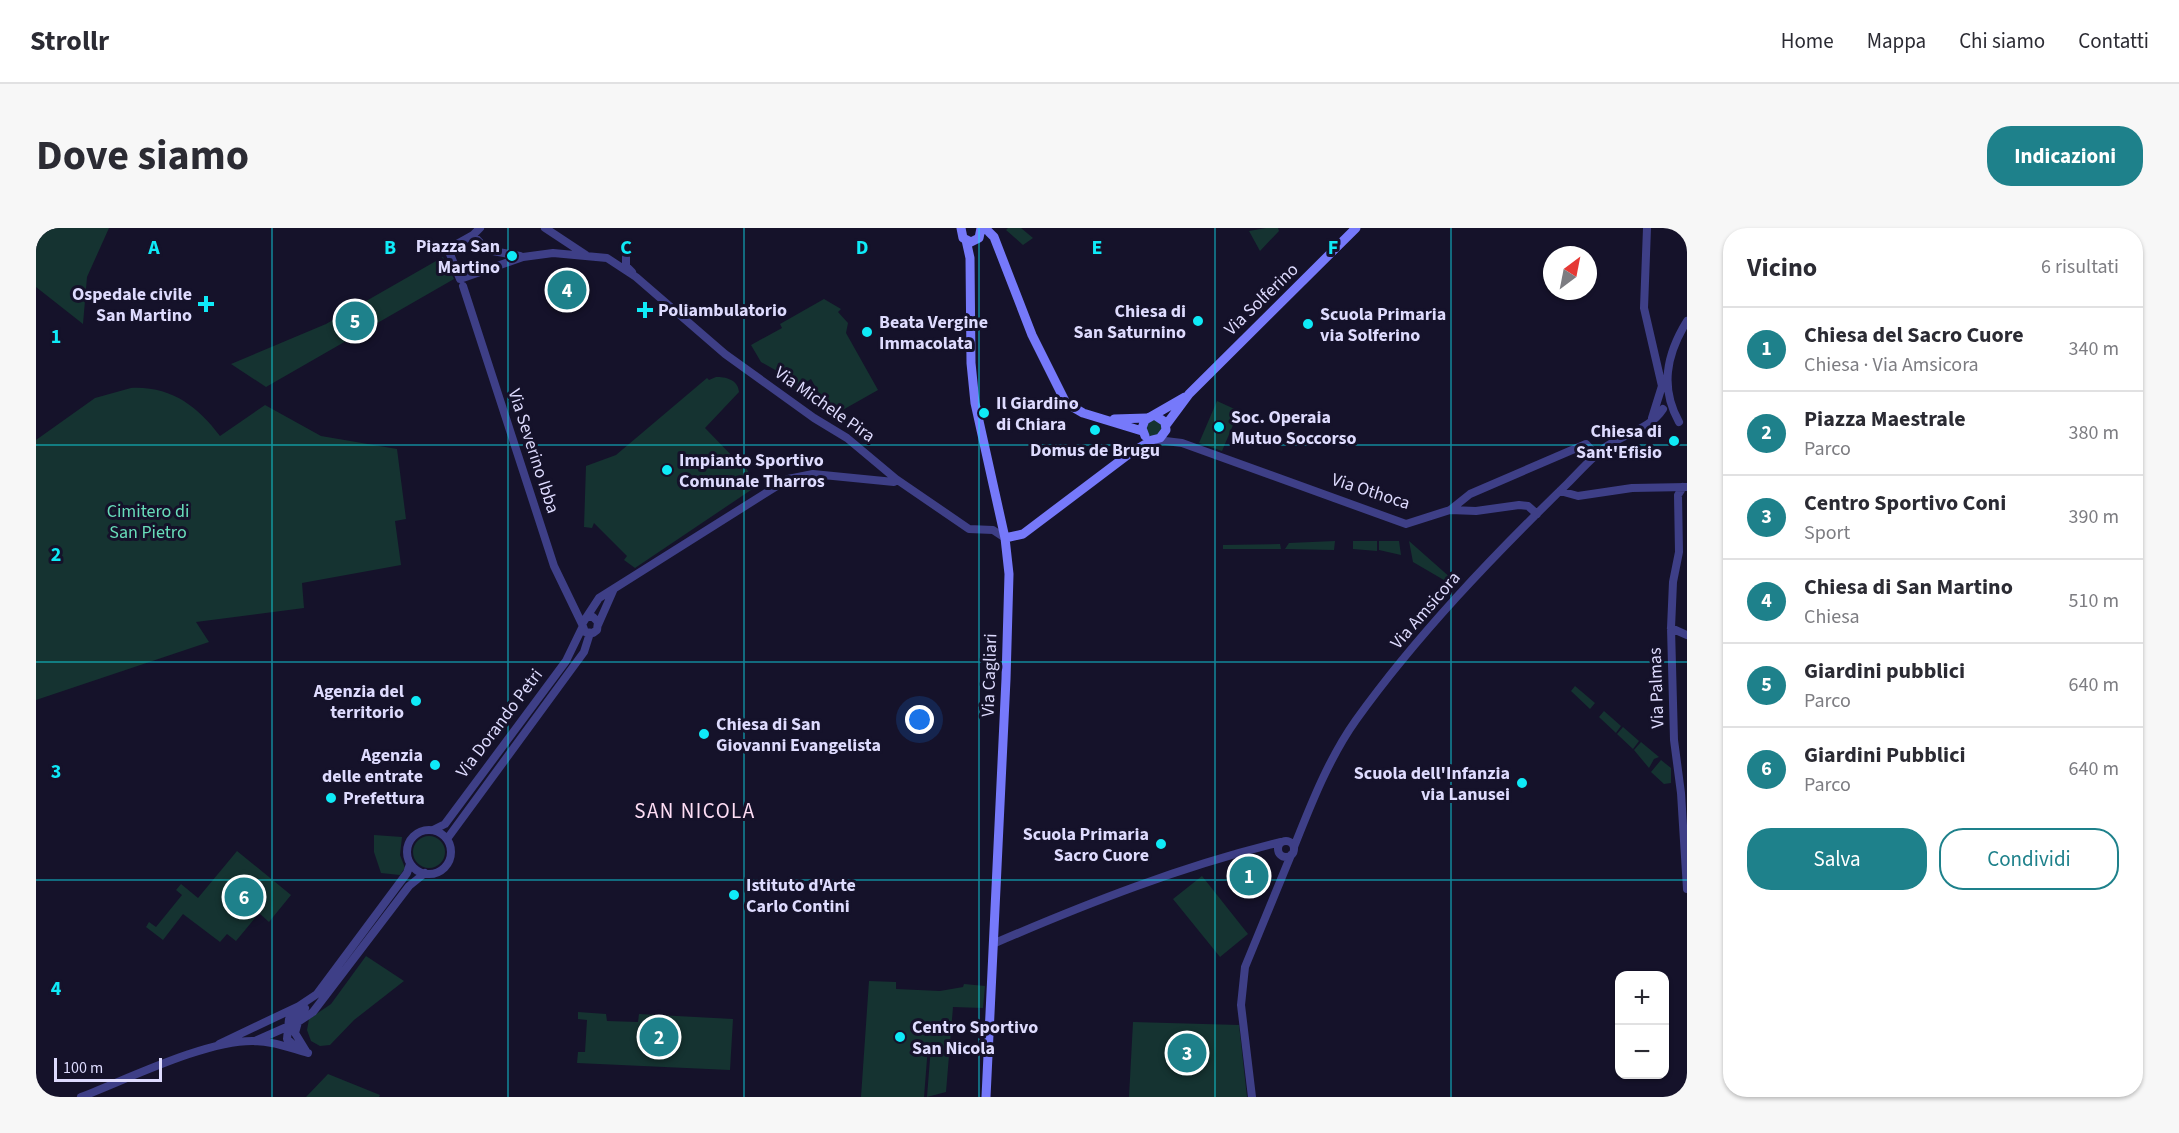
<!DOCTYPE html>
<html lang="it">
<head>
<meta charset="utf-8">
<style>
	body { margin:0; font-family:"Source Sans 3",sans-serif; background:#f7f7f7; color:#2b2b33 }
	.controls { position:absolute; right:18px; bottom:18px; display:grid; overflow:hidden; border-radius:12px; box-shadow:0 2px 4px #0004 }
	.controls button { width:54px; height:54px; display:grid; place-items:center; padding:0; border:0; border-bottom:2px solid #e1e1e2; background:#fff; color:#2b2b33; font:30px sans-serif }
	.compass { position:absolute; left:1507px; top:18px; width:54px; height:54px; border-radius:50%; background:#fff; box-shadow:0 2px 4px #0004; rotate:32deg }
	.scale { position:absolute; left:18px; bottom:15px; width:108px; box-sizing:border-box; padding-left:6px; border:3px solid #dedbfe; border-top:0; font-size:16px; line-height:21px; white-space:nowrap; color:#dedbfe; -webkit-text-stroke:4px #15122a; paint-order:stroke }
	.you { position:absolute; left:884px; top:492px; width:21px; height:21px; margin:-15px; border:4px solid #fff; border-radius:50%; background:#1a73e8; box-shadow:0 0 0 9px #1a73e833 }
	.badge { display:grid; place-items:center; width:39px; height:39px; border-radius:50%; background:#1e818b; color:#fff; font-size:20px; font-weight:700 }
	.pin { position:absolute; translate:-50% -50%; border:3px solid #fff; box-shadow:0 2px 6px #0006 }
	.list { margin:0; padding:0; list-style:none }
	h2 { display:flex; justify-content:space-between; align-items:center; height:78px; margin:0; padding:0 24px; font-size:26px }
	h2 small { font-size:20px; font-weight:400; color:#7c7c81 }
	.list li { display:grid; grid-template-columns:39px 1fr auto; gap:18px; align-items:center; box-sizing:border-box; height:84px; padding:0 24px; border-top:2px solid #e1e1e2 }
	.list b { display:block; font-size:22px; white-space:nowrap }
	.list p { margin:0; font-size:20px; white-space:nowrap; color:#7c7c81 }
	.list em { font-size:20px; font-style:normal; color:#7c7c81 }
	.actions { display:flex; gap:12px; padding:18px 24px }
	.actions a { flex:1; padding:14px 0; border:2px solid #1e818b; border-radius:24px; text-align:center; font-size:21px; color:#1e818b }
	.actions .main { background:#1e818b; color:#fff }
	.map { position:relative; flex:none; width:1651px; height:869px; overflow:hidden; border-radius:24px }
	header { display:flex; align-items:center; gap:36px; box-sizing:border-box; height:84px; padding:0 30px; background:#fff; border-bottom:2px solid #e1e1e2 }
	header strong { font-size:28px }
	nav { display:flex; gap:33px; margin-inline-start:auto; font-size:21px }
	.intro { display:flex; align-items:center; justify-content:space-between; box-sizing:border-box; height:144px; padding:0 36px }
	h1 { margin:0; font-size:42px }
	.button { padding:15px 27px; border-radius:24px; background:#1e818b; color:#fff; font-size:21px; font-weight:700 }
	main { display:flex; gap:36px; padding:0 36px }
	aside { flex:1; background:#fff; border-radius:24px; box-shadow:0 2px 4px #0004 }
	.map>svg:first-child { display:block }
	.green { fill:#153331 }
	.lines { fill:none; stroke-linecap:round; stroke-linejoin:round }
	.tertiary { stroke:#3e3f87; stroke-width:8 }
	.secondary { stroke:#7679fa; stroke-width:9 }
	.grid { fill:none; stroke:#0feaf7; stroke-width:1.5; stroke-opacity:0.55 }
	.poi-dot { fill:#0feaf7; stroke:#15122a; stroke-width:2 }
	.labels { text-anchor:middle; stroke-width:6; stroke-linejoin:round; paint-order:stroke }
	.poi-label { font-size:18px; font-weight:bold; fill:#dedbfe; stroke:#15122a; text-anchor:start }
	.street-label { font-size:18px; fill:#dedbfe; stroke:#15122a }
	.park-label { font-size:18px; fill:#68ddba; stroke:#15122a }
	.quarter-label { font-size:21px; letter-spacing:1.5px; fill:#feddf4; stroke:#15122a }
	.grid-label { font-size:20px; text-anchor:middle; font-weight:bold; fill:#0feaf7; stroke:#15122a; stroke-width:6; stroke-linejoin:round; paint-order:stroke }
</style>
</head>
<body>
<header>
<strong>Strollr</strong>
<nav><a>Home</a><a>Mappa</a><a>Chi siamo</a><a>Contatti</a></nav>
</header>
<div class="intro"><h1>Dove siamo</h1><a class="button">Indicazioni</a></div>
<main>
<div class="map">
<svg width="1651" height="869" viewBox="0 0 1651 869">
	<rect width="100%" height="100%" fill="#15122a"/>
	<path class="green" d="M0 0H73L51 49 47 96 0 59Z
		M972 0H985L997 10 987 17 970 2Z
		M1230 0H1242L1243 3 1224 23 1213 3Z
		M407 29 418 51 230 159 195 136 290 96Z
		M788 71 805 81 802 84 812 95 810 105 842 162 796 188 775 151 758 162 741 143 725 134 715 117 746 100 744 96Z
		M680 149C689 149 702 151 703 164L669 200 701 233 708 234 713 246 711 249 718 260 599 340 588 332 591 328 558 295 556 300 548 299 550 238 580 227 671 150 673 152Z
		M95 160C135 158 161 178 184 208L229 177 285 208 361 221 370 291 359 293 365 337 266 355 268 380 160 394 173 414 0 472V212L59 170Z
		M1181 173 1203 183 1186 223 1163 215Z
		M1115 190 1123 191 1128 203 1116 210 1108 203Z
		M1299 313 1298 322 1249 321 1253 315Z
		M1317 313H1341V323L1317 321Z
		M1343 313H1363L1365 327 1343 322Z
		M1373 313 1416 351 1413 355 1377 334Z
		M1244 316 1245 321H1187V317Z
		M1539 458 1559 475 1554 481 1535 463Z
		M1568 483 1585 498 1580 505 1563 489Z
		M1587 499 1603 513 1597 521 1581 506Z
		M1605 514 1623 529 1618 531 1613 540 1598 522Z
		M1625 532 1635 540V555L1628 556 1615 544Z
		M338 607 366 609 364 627 369 640 364 647 345 645 338 624Z
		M377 624a16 16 0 1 1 32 0a16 16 0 1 1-32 0Z
		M201 623 255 667 233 694 223 685 200 713 191 706 184 714 147 686 127 712 110 699 113 694 120 699 146 667 140 662 145 656 162 670Z
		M1166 648 1212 706 1184 729 1137 671Z
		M330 728 368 753 318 792 294 817 284 818 275 813 271 802 273 791 295 776Z
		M833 753 860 754V761L904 763 927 759 928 756 949 758 947 780 917 779 910 864 891 869 895 818H892L888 869H825Z
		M542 784 570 786 571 793 602 794 603 786 697 791 694 842 541 835 542 824H549L551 792 542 791Z
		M1097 794 1203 797 1211 869H1093Z
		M292 846 344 867 343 869H270Z"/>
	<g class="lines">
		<path class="tertiary" d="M444 0 437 7 412 21 424 51 487 29 517 25 571 30 600 49 689 126 778 190 811 210 860 251 933 301 957 302 969 310
			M509 0 550 27
			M1611 0 1608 80 1626 158 1616 190
			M437 7 451 22 484 28
			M590 29V38L596 44
			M427 58 518 338 546 396
			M1643 194C1624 160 1630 127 1651 93
			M1121 212 1146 215 1370 296 1414 282 1434 266 1550 216 1560 227
			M1647 259 1642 267 1643 324 1637 354 1635 400 1638 512 1645 565 1651 661
			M1524 263 1542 268 1596 260 1651 259
			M1414 282 1440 283 1483 277 1492 278 1501 286
			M551 389H557L562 394 561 402 557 405 549 404 546 396 563 370 752 251 777 246 858 254 860 251
			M562 397 577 363
			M1635 400 1651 407
			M371 624a22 22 0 1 1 44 0a22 22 0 1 1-44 0Z
			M397 602 409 596 530 433 546 400
			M411 611 548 424 554 405
			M1242 621a8 8 0 1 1 16 0a8 8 0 1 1-16 0Z
			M1258 619C1275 576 1293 530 1320 492 1381 407 1456 329 1532 255 1544 243 1557 228 1571 218 1590 205 1614 201 1627 181
			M959 715C1052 675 1146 638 1245 614
			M262 794 259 805 270 823
			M219 813 262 794 277 784 373 658 389 645
			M183 816 263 778 281 766 371 645 374 636
			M261 820 251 811 253 791 269 780
			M45 869C92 851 170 812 218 813 237 813 254 820 272 825
			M1216 869 1205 777 1209 739 1255 627"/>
		<path class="secondary" d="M925 0 927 10 935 14 943 10 945 0
			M945 1 951 2 958 9 996 107 1030 175 1047 185 1106 203
			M930 12 934 30 935 135 939 175 969 310 973 346 970 451 950 869
			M1078 191 1111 190
			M1130 197 1153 166 1320 0
			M1109 208 1106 200 1109 192 1149 169
			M969 310 987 306 1093 226 1116 212 1124 210 1130 202 1129 194 1120 188"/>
	</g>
	<path class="grid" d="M236 0V869M472 0V869M708 0V869M943 0V869M1179 0V869M1415 0V869M0 217H1651M0 434H1651M0 652H1651"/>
	<g class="poi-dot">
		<circle cx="476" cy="28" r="6"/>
		<path d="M167 67h6v6h6v6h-6v6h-6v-6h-6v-6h6z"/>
		<path d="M606 73h6v6h6v6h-6v6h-6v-6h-6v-6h6z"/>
		<circle cx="1162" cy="93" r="6"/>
		<circle cx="1272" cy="96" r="6"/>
		<circle cx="831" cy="104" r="6"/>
		<circle cx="948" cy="185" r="6"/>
		<circle cx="1183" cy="199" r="6"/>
		<circle cx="1059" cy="202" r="6"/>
		<circle cx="1638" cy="213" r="6"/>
		<circle cx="631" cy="242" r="6"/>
		<circle cx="380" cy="473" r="6"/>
		<circle cx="668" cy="506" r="6"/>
		<circle cx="399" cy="537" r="6"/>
		<circle cx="1486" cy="555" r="6"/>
		<circle cx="295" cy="570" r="6"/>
		<circle cx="1125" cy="616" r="6"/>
		<circle cx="698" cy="667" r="6"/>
		<circle cx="864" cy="809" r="6"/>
	</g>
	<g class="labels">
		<g class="poi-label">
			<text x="464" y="24" text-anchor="end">Piazza San<tspan x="464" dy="21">Martino</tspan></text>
			<text x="156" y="72" text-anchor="end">Ospedale civile<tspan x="156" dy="21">San Martino</tspan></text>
			<text x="622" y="88">Poliambulatorio</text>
			<text x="1150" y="89" text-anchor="end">Chiesa di<tspan x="1150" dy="21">San Saturnino</tspan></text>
			<text x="1284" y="92">Scuola Primaria<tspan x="1284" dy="21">via Solferino</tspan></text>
			<text x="843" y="100">Beata Vergine<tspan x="843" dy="21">Immacolata</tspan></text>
			<text x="960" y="181">Il Giardino<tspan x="960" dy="21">di Chiara</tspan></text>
			<text x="1195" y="195">Soc. Operaia<tspan x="1195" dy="21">Mutuo Soccorso</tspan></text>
			<text x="1626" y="209" text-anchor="end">Chiesa di<tspan x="1626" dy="21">Sant'Efisio</tspan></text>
			<text x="1059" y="228" text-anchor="middle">Domus de Brugu</text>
			<text x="643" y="238">Impianto Sportivo<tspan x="643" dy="21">Comunale Tharros</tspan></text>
			<text x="368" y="469" text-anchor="end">Agenzia del<tspan x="368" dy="21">territorio</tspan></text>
			<text x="680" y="502">Chiesa di San<tspan x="680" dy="21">Giovanni Evangelista</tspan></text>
			<text x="387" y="533" text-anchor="end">Agenzia<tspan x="387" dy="21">delle entrate</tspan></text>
			<text x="1474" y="551" text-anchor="end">Scuola dell'Infanzia<tspan x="1474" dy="21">via Lanusei</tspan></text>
			<text x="307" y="576">Prefettura</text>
			<text x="1113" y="612" text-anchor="end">Scuola Primaria<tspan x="1113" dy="21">Sacro Cuore</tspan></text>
			<text x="710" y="663">Istituto d'Arte<tspan x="710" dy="21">Carlo Contini</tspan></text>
			<text x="876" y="805">Centro Sportivo<tspan x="876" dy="21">San Nicola</tspan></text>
		</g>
		<g class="street-label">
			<text transform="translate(1225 71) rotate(-44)" y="6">Via Solferino</text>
			<text transform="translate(789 176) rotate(35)" y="6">Via Michele Pira</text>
			<text transform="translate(498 223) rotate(72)" y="6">Via Severino Ibba</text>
			<text transform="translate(1335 263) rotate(18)" y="6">Via Othoca</text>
			<text transform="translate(1389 382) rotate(-49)" y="6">Via Amsicora</text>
			<text transform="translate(953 447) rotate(-88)" y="6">Via Cagliari</text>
			<text transform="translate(1620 460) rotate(-92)" y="6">Via Palmas</text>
			<text transform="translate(463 495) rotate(-53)" y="6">Via Dorando Petri</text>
		</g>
		<g class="park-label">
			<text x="112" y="289">Cimitero di<tspan x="112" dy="21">San Pietro</tspan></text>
		</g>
		<g class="quarter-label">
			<text x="659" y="590">SAN NICOLA</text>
		</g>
	</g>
	<g class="grid-label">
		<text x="118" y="26">A</text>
		<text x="354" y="26">B</text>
		<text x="590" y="26">C</text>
		<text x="826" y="26">D</text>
		<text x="1061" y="26">E</text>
		<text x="1297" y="26">F</text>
		<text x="20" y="115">1</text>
		<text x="20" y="333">2</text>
		<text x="20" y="550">3</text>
		<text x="20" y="767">4</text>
	</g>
</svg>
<div class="controls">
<button>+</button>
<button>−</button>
</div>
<svg class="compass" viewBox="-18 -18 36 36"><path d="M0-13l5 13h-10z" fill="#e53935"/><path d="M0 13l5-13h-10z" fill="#7c7c81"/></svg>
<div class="scale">100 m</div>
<div class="you"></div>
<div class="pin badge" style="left:1213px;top:648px">1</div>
<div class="pin badge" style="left:623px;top:809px">2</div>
<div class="pin badge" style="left:1151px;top:825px">3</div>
<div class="pin badge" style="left:531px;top:62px">4</div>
<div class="pin badge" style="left:319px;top:93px">5</div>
<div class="pin badge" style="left:208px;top:669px">6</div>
</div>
<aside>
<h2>Vicino<small>6 risultati</small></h2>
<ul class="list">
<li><span class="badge">1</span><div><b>Chiesa del Sacro Cuore</b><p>Chiesa · Via Amsicora</p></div><em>340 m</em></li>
<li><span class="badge">2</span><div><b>Piazza Maestrale</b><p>Parco</p></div><em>380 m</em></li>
<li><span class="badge">3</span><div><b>Centro Sportivo Coni</b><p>Sport</p></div><em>390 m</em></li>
<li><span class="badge">4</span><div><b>Chiesa di San Martino</b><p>Chiesa</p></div><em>510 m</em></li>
<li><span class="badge">5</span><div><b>Giardini pubblici</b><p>Parco</p></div><em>640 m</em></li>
<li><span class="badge">6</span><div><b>Giardini Pubblici</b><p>Parco</p></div><em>640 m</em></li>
</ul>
<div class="actions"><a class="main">Salva</a><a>Condividi</a></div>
</aside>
</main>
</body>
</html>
